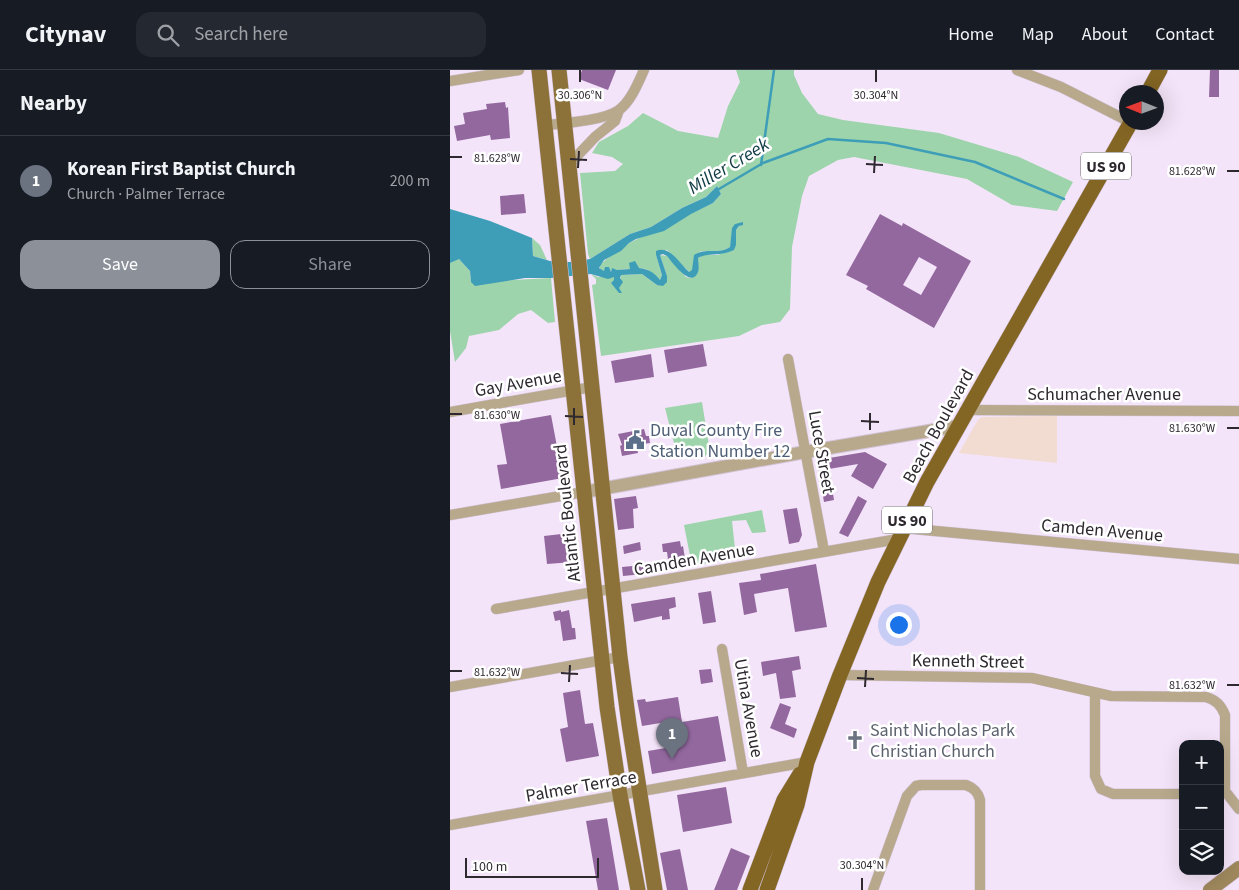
<!DOCTYPE html>
<html lang="en">
<head>
<meta charset="utf-8">
<style>
	body { margin:0; font-family:"Source Sans 3",sans-serif; background:#242831; color:#f1f3f6 }
	.controls { position:absolute; right:15px; bottom:15px; display:grid; overflow:hidden; border-radius:10px; box-shadow:0 5px 20px #0002 }
	.controls button { width:45px; height:45px; display:grid; place-items:center; padding:0; border:0; border-bottom:1px solid #363941; background:#171b24; color:#f1f3f6; font:25px sans-serif }
	.compass { position:absolute; left:669px; top:15px; width:45px; height:45px; border-radius:50%; background:#171b24; box-shadow:0 5px 20px #0002; rotate:271deg }
	.scale { position:absolute; left:15px; bottom:12px; width:134px; box-sizing:border-box; padding-left:5px; border:2px solid #2e282f; border-top:0; font-size:14px; line-height:18px; white-space:nowrap; color:#2e282f; -webkit-text-stroke:4px #fff; paint-order:stroke }
	.you { position:absolute; left:448px; top:554px; width:18px; height:18px; margin:-12px; border:4px solid #fff; border-radius:50%; background:#1a73e8; box-shadow:0 0 0 8px #1a73e833 }
	.badge { display:grid; place-items:center; width:32px; height:32px; border-radius:50%; background:#8c9099; color:#fff; font-size:16px; font-weight:700 }
	.pin { position:absolute; translate:-50% -41px; filter:drop-shadow(0 1px 2px #0008) }
	.pin::after { content:''; position:absolute; top:26px; width:18px; height:15px; background:inherit; clip-path:polygon(0 0,100% 0,50% 100%) }
	.list { margin:0; padding:0; list-style:none }
	h2 { display:flex; justify-content:space-between; align-items:center; height:65px; margin:0; padding:0 20px; font-size:21px }
	h2 small { font-size:16px; font-weight:400; color:#9ea1a6 }
	.list li { display:grid; grid-template-columns:32px 1fr auto; gap:15px; align-items:center; box-sizing:border-box; height:90px; padding:0 20px; border-top:1px solid #363941 }
	.list b { display:block; font-size:19px; white-space:nowrap }
	.list p { margin:0; font-size:16px; white-space:nowrap; color:#9ea1a6 }
	.list em { font-size:16px; font-style:normal; color:#9ea1a6 }
	.actions { display:flex; gap:10px; padding:15px 20px }
	.actions a { flex:1; padding:11px 0; border:1px solid #8c9099; border-radius:15px; text-align:center; font-size:18px; color:#8c9099 }
	.actions .main { background:#8c9099; color:#fff }
	.icon { flex:none; width:28px; height:28px; fill:none; stroke:currentColor; stroke-width:2; stroke-linecap:round; stroke-linejoin:round }
	.map { position:relative; flex:none; width:789px; height:820px; overflow:hidden }
	header { display:flex; align-items:center; gap:30px; box-sizing:border-box; height:70px; padding:0 25px; background:#171b24; border-bottom:1px solid #363941 }
	header strong { font-size:24px }
	nav { display:flex; gap:28px; margin-inline-start:auto; font-size:18px }
	.search { width:350px; height:45px; background:#242831; display:flex; align-items:center; gap:12px; box-sizing:border-box; padding:0 18px; border-radius:15px; color:#9ea1a6; font-size:19px }
	main { display:flex }
	aside { flex:1; background:#171b24 }
	.map>svg:first-child { display:block }
	.industrial { fill:#f2dbd0 }
	.green { fill:#9dd4ab }
	.water { fill:#3e9eb8 }
	.lines { fill:none; stroke-linecap:round; stroke-linejoin:round }
	.stream { stroke:#3e9eb8; stroke-width:2.5 }
	.building { fill:#93689f; fill-rule:evenodd }
	.minor-casing { stroke:#d0c2d5; stroke-width:11 }
	.tertiary-casing { stroke:#d0c2d5; stroke-width:14 }
	.secondary-casing { stroke:#d0c2d5; stroke-width:15 }
	.primary-casing { stroke:#d0c2d5; stroke-width:16 }
	.trunk-casing { stroke:#d0c2d5; stroke-width:16 }
	.minor { stroke:#b8a98c; stroke-width:10 }
	.tertiary { stroke:#b8a98c; stroke-width:12 }
	.secondary { stroke:#9f885d; stroke-width:14 }
	.primary { stroke:#8c7139; stroke-width:15 }
	.trunk { stroke:#846624; stroke-width:15 }
	.ticks { fill:none; stroke:#2e282f; stroke-width:2 }
	.labels { text-anchor:middle; stroke-width:5; stroke-linejoin:round; paint-order:stroke }
	.shield { fill:#fff; stroke:#6d686d; stroke-width:1 }
	.shield-label { font-size:16px; font-weight:bold; fill:#2e282f }
	.street-label { font-size:18px; fill:#2e282f; stroke:#fff }
	.service-label { font-size:18px; fill:#4e5e75; stroke:#fff; text-anchor:start }
	.worship-label { font-size:18px; fill:#5b616d; stroke:#fff; text-anchor:start }
	.water-label { font-size:19px; font-style:italic; fill:#103b47; stroke:#fff }
	.ticks-label { font-size:12px; text-anchor:middle; fill:#2e282f; stroke:#fff; stroke-width:5; stroke-linejoin:round; paint-order:stroke }
</style>
</head>
<body>
<header>
<strong>Citynav</strong>
<div class="search"><svg class="icon" aria-label="search" viewBox="0 0 24 24"><circle cx="10" cy="10" r="6"/><path d="M15 15l6 6"/></svg>Search here</div>
<nav><a>Home</a><a>Map</a><a>About</a><a>Contact</a></nav>
</header>
<main>
<aside>
<h2>Nearby<small></small></h2>
<ul class="list">
<li><span class="badge" style="background:#6b7280">1</span><div><b>Korean First Baptist Church</b><p>Church · Palmer Terrace</p></div><em>200 m</em></li>
</ul>
<div class="actions"><a class="main">Save</a><a>Share</a></div>
</aside>
<div class="map">
<svg width="789" height="820" viewBox="0 0 789 820">
	<rect width="100%" height="100%" fill="#f4e4f9"/>
	<path class="industrial" d="M607 346V393L509 383 528 350 532 347Z"/>
	<path class="green" d="M286 0H344V5L352 23 368 44 393 50 489 63 569 87 623 112 607 141 562 135 517 109 404 87 388 90 359 106 352 126 342 177 340 239 330 252 312 255 289 266 151 286 142 215 146 214V209L141 204 148 207 164 206V210L169 218 171 205 192 204 207 215 217 212V206L210 185 217 186 236 207 241 208 248 194V188L253 185H268L286 175V160L293 152 282 163 280 177C271 184 259 179 249 182L242 201 239 202 217 180 206 185 212 205 210 210 196 199 189 198 186 196 181 197 180 199 167 200 162 199 161 202 159 197 154 201 150 200V195C158 186 170 181 179 173L263 133 271 124 267 116 256 127 232 138 201 157 180 164 140 189 138 184 130 103 165 101 173 94 162 87 142 83 149 72 178 56 193 43 228 61 268 68 278 36 290 12Z
		M82 168 90 175 97 190 83 186Z
		M8 188 20 201 21 212 101 208 105 252 98 253 81 240 68 244 49 260 19 266 16 278 5 292 0 261V193Z
		M252 332 260 382 255 386 226 381 215 338Z
		M312 440 316 462 302 463 296 450 282 451 286 488 242 496 234 455Z"/>
	<path class="water" d="M267 116 271 124 263 133 241 144 214 161 186 169 179 173 171 181 154 190 149 198 154 201 155 197H159L161 202 162 198 167 200 180 199 179 193 185 191 189 198C198 199 204 202 210 210L212 205 206 185V181C220 175 230 194 239 202L242 200 244 185C256 177 269 185 280 177L282 158 285 154 293 152V155L289 156 286 160V175L284 180C270 187 258 182 248 188 248 192 250 200 247 204 240 217 222 192 217 186L213 184 210 185 217 206V212L213 216 207 215 192 204 171 205 170 208 173 212 169 218 172 223H169L161 213 164 210V207L158 209 141 204 101 208H75L25 216 21 212 20 201 9 189 0 193V139L40 151 82 168 83 186 100 191 120 192 140 189 180 164 201 157 232 138 256 127Z"/>
	<g class="lines">
		<path class="stream" d="M311 95 324 0
			M269 119 313 93 378 69 436 73 525 92 614 129"/>
	</g>
	<path class="building" d="M132 0H166L158 20 129 9Z
		M760 0H769V27H759Z
		M55 32 56 38 58 37 60 68 41 70 40 65 7 71 4 56 15 54 13 43 37 39 36 34Z
		M74 124 76 143 51 145 50 126Z
		M430 144 452 156 453 153 521 191 484 258 416 219 418 216 396 205ZM469 187 487 197 471 225 453 215Z
		M253 274 257 296 218 303 214 280Z
		M201 284 204 307 165 313 161 291Z
		M101 345 113 408 51 419 47 395 57 394 50 354Z
		M194 359 196 366H199L200 373 193 374V378L187 379 188 383 172 386 170 376 172 375 168 364Z
		M415 382 437 394 423 419 401 406 408 394 379 399 384 430 374 432 367 390Z
		M186 426 188 438 183 439 184 458 168 460 164 429Z
		M408 426 417 431 398 467 389 463Z
		M347 438 352 465 349 472 339 474 333 440Z
		M120 463 123 492 97 494 94 466Z
		M230 471 231 477 233 476 236 495 219 497 217 482H213L212 474Z
		M190 472 191 480 174 484 173 476Z
		M366 494 377 557 345 562 338 518 304 524 307 542 294 545 289 513 311 510 310 504Z
		M193 495 194 504 173 506 172 497Z
		M261 521 266 552 253 554 248 523Z
		M225 527 226 537 219 539 220 549 212 550V546L184 552 181 534Z
		M111 540V542L119 540 122 558H125L126 569 113 571 110 550 105 551 103 542Z
		M349 586 351 599 342 601 346 627 330 629 326 603 313 606 311 592Z
		M261 599 263 612 251 614 249 600Z
		M130 620 135 654 143 653 149 686 116 692 110 659 118 657 113 623Z
		M228 627 232 652 268 646 276 691 202 704 198 681 227 676 223 651 192 656 187 630 195 629 196 632Z
		M330 633 341 637 335 654 347 659 344 668 320 658Z
		M276 717 282 753 233 762 227 725Z
		M157 748 169 820H148L136 751Z
		M281 778 300 786 287 820H264Z
		M230 779 238 820H217L210 783Z"/>
	<g class="lines">
		<g class="minor-casing">
			<path id="minor" d="M567 0 611 17 676 50
				M0 11 69 0
				M96 55C115 53 153 51 169 40 181 31 188 13 194 0
				M119 96 127 86 145 67 165 51 169 40
				M338 289 374 481
				M518 340 789 341
				M0 342 142 317
				M0 445 134 422
				M453 458 789 489
				M46 539 448 469
				M272 579 293 703
				M390 605 582 608 661 626 756 627C766 630 771 635 775 645V721
				M0 617 170 587
				M645 624V706L651 719 663 724H733
				M775 721 789 739
				M0 755 357 692
				M423 820 457 726 466 716 471 715H516C524 718 528 722 530 730V820"/>
		</g>
		<g class="tertiary-casing">
			<path id="tertiary" d="M134 422 355 382 508 356"/>
		</g>
		<g class="secondary-casing">
			<path id="secondary" d="M760 820 789 798"/>
		</g>
		<g class="primary-casing">
			<path id="primary" d="M89 0 157 637 170 725 188 820
				M109 0 170 587 179 654 205 820"/>
		</g>
		<g class="trunk-casing">
			<path id="trunk" d="M698 22 710 0
				M300 820 334 730 350 704
				M317 820 347 735 357 692 390 605 428 512 477 412 681 52"/>
		</g>
		<use href="#minor" class="minor"/>
		<use href="#tertiary" class="tertiary"/>
		<use href="#secondary" class="secondary"/>
		<use href="#primary" class="primary"/>
		<use href="#trunk" class="trunk"/>
	</g>
	<path class="ticks" d="M130 12V0M426 12V0M0 87H12M120 89 137 90M416 94 433 95M128 98 129 81M777 101H789M424 103 425 86M0 344H12M115 346 133 347M411 351 429 352M124 355V338M777 358H789M420 360V343M0 601H12M111 603 128 604M407 608 424 609M119 612 120 595M777 615H789M415 617 416 600M412 820V808"/>
	<defs>
		<g id="civic-bare" transform="scale(1.5)"><path d="M-.6-6.5H3V-4.5H.6V-3L4-1V1h2V6H-6V1h2V-1L-.6-3ZM-1.2 2.5V6h2.4V2.5Z" fill="#5c6f8a" stroke="#fff" stroke-width="2.5" paint-order="stroke"/></g>
		<g id="church-bare" transform="scale(1.5)"><path d="M-1.2-6h2.4v3.5h3.3v2.4h-3.3V6h-2.4V-.1h-3.3v-2.4h3.3Z" fill="#6b7280" stroke="#fff" stroke-width="2.5" paint-order="stroke"/></g>
	</defs>
	<g fill-rule="evenodd">
		<use href="#civic-bare" x="185" y="370"/>
		<use href="#church-bare" x="405" y="670"/>
	</g>
	<g class="labels">
		<g class="shield">
			<rect x="631" y="82.5" width="50" height="27" rx="4"/>
			<rect x="432" y="436.5" width="50" height="27" rx="4"/>
		</g>
		<g class="shield-label">
			<text x="656" y="102">US 90</text>
			<text x="457" y="456">US 90</text>
		</g>
		<g class="street-label">
			<text transform="translate(68 313) rotate(-10)" y="6">Gay Avenue</text>
			<text x="654" y="330">Schumacher Avenue</text>
			<text transform="translate(488 356) rotate(-61)" y="6">Beach Boulevard</text>
			<text transform="translate(372 382) rotate(80)" y="6">Luce Street</text>
			<text transform="translate(117 443) rotate(-96)" y="6">Atlantic Boulevard</text>
			<text transform="translate(652 460) rotate(5)" y="6">Camden Avenue</text>
			<text transform="translate(244 489) rotate(-10)" y="6">Camden Avenue</text>
			<text transform="translate(518 591) rotate(1)" y="6">Kenneth Street</text>
			<text transform="translate(299 638) rotate(80)" y="6">Utina Avenue</text>
			<text transform="translate(131 716) rotate(-10)" y="6">Palmer Terrace</text>
		</g>
		<g class="service-label">
			<text x="200" y="366">Duval County Fire<tspan x="200" dy="21">Station Number 12</tspan></text>
		</g>
		<g class="worship-label">
			<text x="420" y="666">Saint Nicholas Park<tspan x="420" dy="21">Christian Church</tspan></text>
		</g>
		<g class="water-label">
			<text transform="translate(278 95) rotate(-31)" y="7">Miller Creek</text>
		</g>
	</g>
	<g class="ticks-label">
		<text x="130" y="29">30.306°N</text>
		<text x="426" y="29">30.304°N</text>
		<text x="47" y="92">81.628°W</text>
		<text x="742" y="105">81.628°W</text>
		<text x="47" y="349">81.630°W</text>
		<text x="742" y="362">81.630°W</text>
		<text x="47" y="606">81.632°W</text>
		<text x="742" y="619">81.632°W</text>
		<text x="412" y="799">30.304°N</text>
	</g>
</svg>
<div class="controls">
<button>+</button>
<button>−</button>
<button><svg class="icon" aria-label="layers" viewBox="0 0 24 24"><path d="M12 4l9 5-9 5-9-5zM3 14l9 5 9-5"/></svg></button>
</div>
<svg class="compass" viewBox="-18 -18 36 36"><path d="M0-13l5 13h-10z" fill="#e53935"/><path d="M0 13l5-13h-10z" fill="#9ea1a6"/></svg>
<div class="scale">100 m</div>
<div class="you"></div>
<div class="pin badge" style="left:222px;top:689px;background:#6b7280">1</div>
</div>
</main>
</body>
</html>
